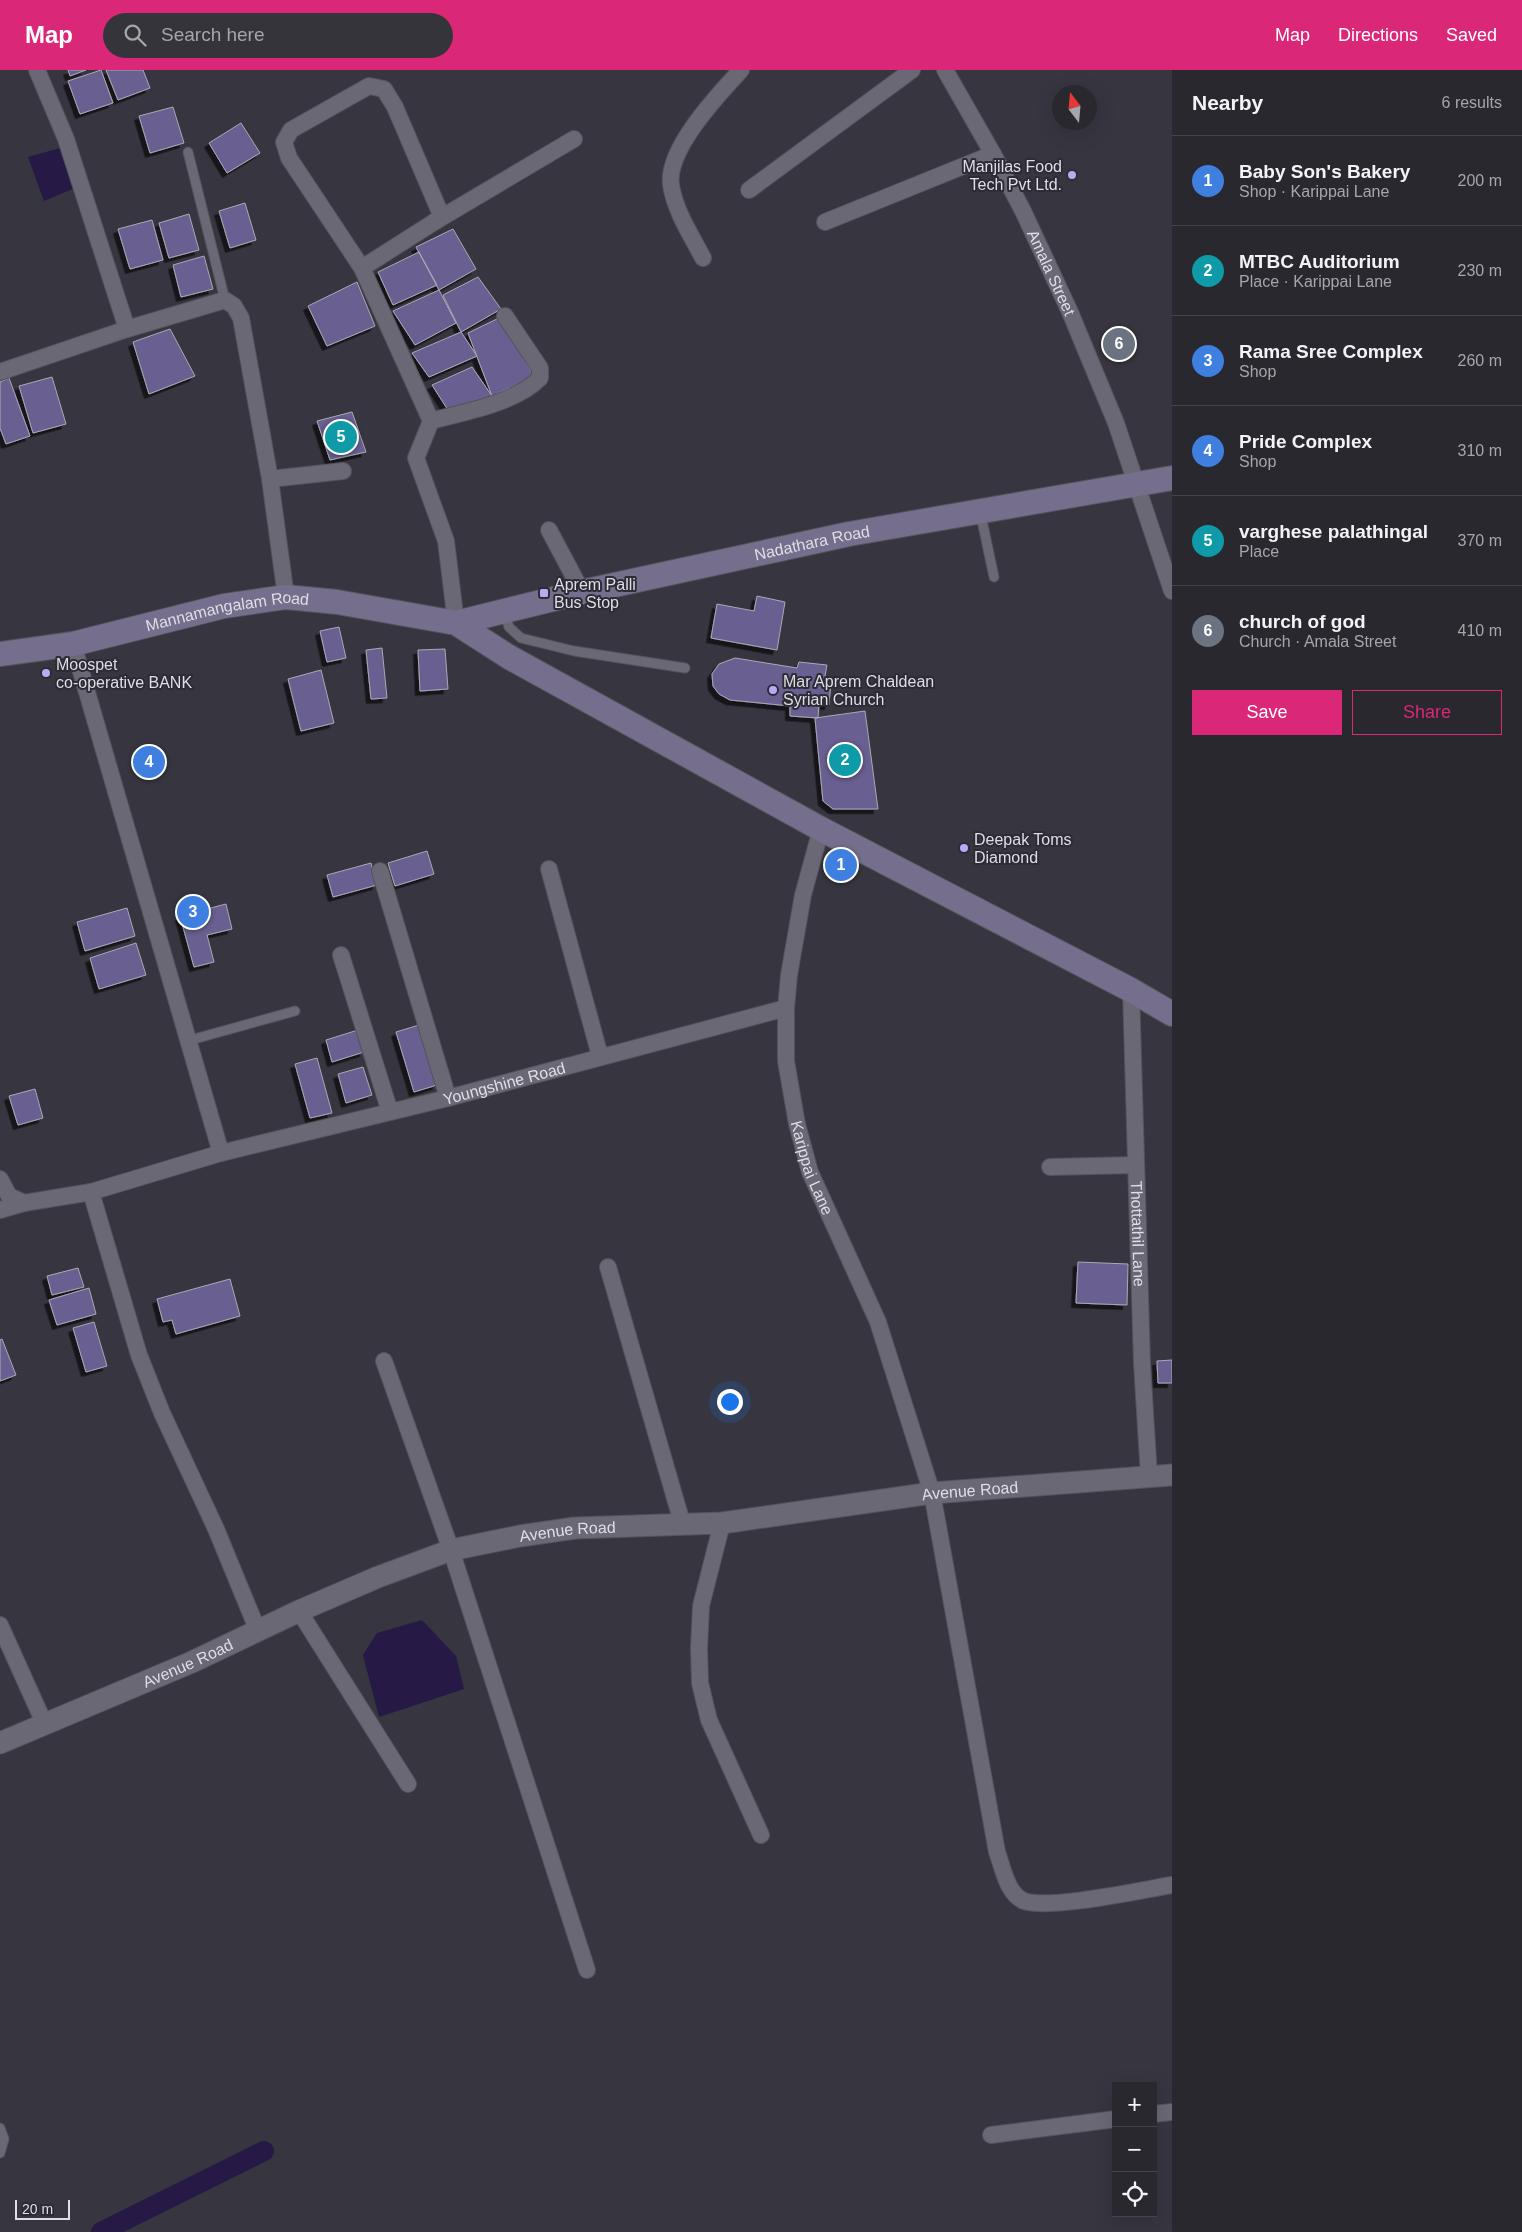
<!DOCTYPE html>
<html lang="en">
<head>
<meta charset="utf-8">
<style>
	body { margin:0; font-family:Helvetica,sans-serif; background:#35343b; color:#f1f3f6 }
	.controls { position:absolute; right:15px; bottom:15px; display:grid; overflow:hidden; border-radius:0px; box-shadow:0 5px 20px #0002 }
	.controls button { width:45px; height:45px; display:grid; place-items:center; padding:0; border:0; border-bottom:1px solid #45444b; background:#29282f; color:#f1f3f6; font:25px sans-serif }
	.compass { position:absolute; left:1052px; top:15px; width:45px; height:45px; border-radius:50%; background:#29282f; box-shadow:0 5px 20px #0002; rotate:344deg }
	.scale { position:absolute; left:15px; bottom:12px; width:55px; box-sizing:border-box; padding-left:5px; border:2px solid #dfdee5; border-top:0; font-size:14px; line-height:18px; white-space:nowrap; color:#dfdee5; -webkit-text-stroke:4px #2d2b35; paint-order:stroke }
	.you { position:absolute; left:729px; top:1331px; width:18px; height:18px; margin:-12px; border:4px solid #fff; border-radius:50%; background:#1a73e8; box-shadow:0 0 0 8px #1a73e833 }
	.badge { display:grid; place-items:center; width:32px; height:32px; border-radius:50%; background:#db2777; color:#fff; font-size:16px; font-weight:700 }
	.pin { position:absolute; translate:-50% -50%; border:2px solid #fff; box-shadow:0 1px 5px #0006 }
	.list { margin:0; padding:0; list-style:none }
	h2 { display:flex; justify-content:space-between; align-items:center; height:65px; margin:0; padding:0 20px; font-size:21px }
	h2 small { font-size:16px; font-weight:400; color:#a5a6aa }
	.list li { display:grid; grid-template-columns:32px 1fr auto; gap:15px; align-items:center; box-sizing:border-box; height:90px; padding:0 20px; border-top:1px solid #45444b }
	.list b { display:block; font-size:19px; white-space:nowrap }
	.list p { margin:0; font-size:16px; white-space:nowrap; color:#a5a6aa }
	.list em { font-size:16px; font-style:normal; color:#a5a6aa }
	.actions { display:flex; gap:10px; padding:15px 20px }
	.actions a { flex:1; padding:11px 0; border:1px solid #db2777; border-radius:0px; text-align:center; font-size:18px; color:#db2777 }
	.actions .main { background:#db2777; color:#fff }
	.icon { flex:none; width:28px; height:28px; fill:none; stroke:currentColor; stroke-width:2; stroke-linecap:round; stroke-linejoin:round }
	.map { position:relative; flex:none; width:1172px; height:2162px; overflow:hidden }
	header { display:flex; align-items:center; gap:30px; box-sizing:border-box; height:70px; padding:0 25px; background:#db2777; color:#fff }
	header strong { font-size:24px }
	nav { display:flex; gap:28px; margin-inline-start:auto; font-size:18px }
	.search { width:350px; height:45px; background:#35343b; display:flex; align-items:center; gap:12px; box-sizing:border-box; padding:0 18px; border-radius:28px; color:#a5a6aa; font-size:19px }
	main { display:flex }
	aside { flex:1; background:#29282f }
	.map>svg:first-child { display:block }
	.water { fill:#261945 }
	.lines { fill:none; stroke-linecap:round; stroke-linejoin:round }
	.canal { stroke:#261945; stroke-width:20 }
	.building { fill:#695e90; stroke:#aba9b6; filter:url(#shadow) }
	.service-casing { stroke:#54535b; stroke-width:11 }
	.minor-casing { stroke:#54535b; stroke-width:18 }
	.tertiary-casing { stroke:#54535b; stroke-width:23 }
	.secondary-casing { stroke:#54535b; stroke-width:26 }
	.service { stroke:#6a6874; stroke-width:9 }
	.minor { stroke:#6a6874; stroke-width:16 }
	.tertiary { stroke:#6a6874; stroke-width:21 }
	.secondary { stroke:#756f8d; stroke-width:24 }
	.poi-dot { fill:#baaaf6; stroke:#2d2b35; stroke-width:2 }
	.labels { text-anchor:middle; stroke-width:4; stroke-linejoin:round; paint-order:stroke }
	.poi-label { font-size:16px; fill:#dfdee5; stroke:#2d2b35; text-anchor:start }
	.street-label { font-size:16px; fill:#dfdee5; stroke:#2d2b35 }
</style>
</head>
<body>
<header>
<strong>Map</strong>
<div class="search"><svg class="icon" aria-label="search" viewBox="0 0 24 24"><circle cx="10" cy="10" r="6"/><path d="M15 15l6 6"/></svg>Search here</div>
<nav><a>Map</a><a>Directions</a><a>Saved</a></nav>
</header>
<main>
<div class="map">
<svg width="1172" height="2162" viewBox="0 0 1172 2162">
	<defs>
		<filter id="shadow"><feDropShadow dx="-4.5" dy="4.5" stdDeviation="0" flood-color="#0009"/></filter>
	</defs>
	<rect width="100%" height="100%" fill="#37353f"/>
	<path class="water" d="M64 77 75 118 44 131 28 87Z
		M422 1550 456 1586 464 1619 379 1647 363 1585 377 1563Z"/>
	<g class="lines">
		<path class="canal" d="M101 2162 264 2081"/>
	</g>
	<path class="building" d="M68 0H86L70 6Z
		M101 0 113 33 80 44 68 11Z
		M106 0H143L150 18 118 30Z
		M173 37 184 73 150 83 139 46Z
		M241 53 260 83 227 103 209 73Z
		M245 133 256 170 230 178 219 141Z
		M189 144 199 180 169 188 159 153Z
		M152 150 163 190 130 199 118 159Z
		M453 159 476 199 439 220 416 177Z
		M419 182 437 215 393 235 378 202Z
		M204 186 213 219 181 227 173 195Z
		M478 207 501 239 461 262 443 225Z
		M357 212 375 256 327 276 308 236Z
		M439 220 456 253 415 275 393 241Z
		M499 248 535 307 492 326 468 263Z
		M170 259 195 306 149 324 133 272Z
		M461 262 477 286 429 307 412 283Z
		M472 297 492 326 448 340 432 315Z
		M52 307 66 354 33 363 19 316Z
		M9 308 30 366 6 374 0 358V312Z
		M352 342 366 382 330 390 317 351Z
		M757 526 785 532 777 580 711 568 717 534 754 541Z
		M339 557 346 588 327 592 320 561Z
		M382 578 387 628 371 629 366 580Z
		M445 579 448 619 420 621 418 580Z
		M735 588 797 598 799 592 827 595 824 612 831 613 829 635H819L818 648 790 646V636L730 630 719 624 713 616 712 604 719 594Z
		M321 600 334 653 301 661 288 609Z
		M865 641 878 739H833L823 731 815 648Z
		M427 781 434 804 395 816 388 793Z
		M371 793 377 815 333 827 327 805Z
		M226 834 232 859 207 865 214 892 194 897 180 846Z
		M127 838 135 866 85 881 77 852Z
		M136 873 146 905 99 919 90 888Z
		M419 955 437 1015 414 1022 396 962Z
		M358 960 364 982 332 992 326 970Z
		M317 988 332 1043 310 1048 295 994Z
		M363 997 372 1025 346 1033 338 1004Z
		M35 1019 43 1048 18 1055 9 1026Z
		M1078 1192 1128 1194 1127 1235 1076 1233Z
		M78 1198 84 1217 52 1225 47 1206Z
		M230 1209 240 1246 176 1264 172 1250 163 1252 157 1229Z
		M89 1218 96 1244 57 1255 49 1230Z
		M94 1252 107 1296 86 1302 73 1258Z
		M2 1269 16 1305 0 1311V1270Z
		M1172 1290V1313H1158L1157 1291Z"/>
	<g class="lines">
		<g class="service-casing">
			<path id="service" d="M188 82 225 230
				M980 441 994 507
				M504 542 509 557 521 568 574 581 685 598
				M187 971 295 941
				M0 2058 4 2069 0 2083"/>
		</g>
		<g class="minor-casing">
			<g id="minor">
				<path id="s1" d="M945 0 993 84 1023 141 1070 242 1116 353 1172 521"/>
				<path d="M749 120 912 0"/>
				<path d="M434 152 574 69"/>
				<path d="M825 152 993 84"/>
				<path d="M703 188C691 165 675 141 671 115 666 79 719 24 741 0"/>
				<path d="M362 198 442 147 395 37 384 19 369 16 291 60 284 72 289 88 362 198 431 351 416 388 446 471 456 553"/>
				<path d="M127 259 225 230 234 236 241 248 270 409 286 527"/>
				<path d="M0 302 127 259 66 69 37 0"/>
				<path d="M431 351C464 342 516 333 540 308V298L505 246"/>
				<path d="M270 409 343 401"/>
				<path d="M549 460 582 522"/>
				<path d="M73 574 221 1083"/>
				<path id="s2" d="M821 759 803 825 789 905 786 938V991L797 1054 810 1102 878 1252 932 1423 997 1782C1003 1798 1007 1824 1024 1831 1049 1840 1142 1820 1172 1815"/>
				<path d="M549 799 600 986"/>
				<path d="M380 801 448 1028"/>
				<path d="M341 885 390 1042"/>
				<path id="s3" d="M1131 920 1142 1294 1149 1406"/>
				<path d="M1050 1097 1136 1095"/>
				<path id="s4" d="M0 1109 9 1126 24 1133 91 1122 221 1083 448 1028 786 938"/>
				<path d="M91 1122 139 1285 162 1343 216 1459 258 1561"/>
				<path d="M0 1140 24 1133"/>
				<path d="M608 1197 683 1456"/>
				<path d="M384 1291 451 1480 587 1900"/>
				<path d="M722 1453 701 1536 699 1578 700 1613 709 1650 761 1765"/>
				<path d="M299 1541 408 1714"/>
				<path d="M0 1555 45 1655"/>
				<path d="M1153 2044 1172 2042"/>
				<path d="M991 2065 1116 2049"/>
			</g>
		</g>
		<g class="tertiary-casing">
			<g id="tertiary">
				<path id="s5" d="M0 1673 192 1592 299 1541 378 1507 451 1480 520 1466 575 1458 722 1453 932 1423 1172 1405"/>
			</g>
		</g>
		<g class="secondary-casing">
			<g id="secondary">
				<path id="s6" d="M456 553 582 522 849 464 1172 408"/>
				<path id="s7" d="M0 584 73 574 224 536 286 527 337 532 456 553 509 587 821 759 1131 920 1172 944"/>
			</g>
		</g>
		<use href="#service" class="service"/>
		<use href="#minor" class="minor"/>
		<use href="#tertiary" class="tertiary"/>
		<use href="#secondary" class="secondary"/>
	</g>
	<g class="poi-dot">
		<circle cx="1072" cy="105" r="5"/>
		<rect x="539" y="518" width="10" height="10" rx="2.5"/>
		<circle cx="46" cy="603" r="5"/>
		<circle cx="773" cy="620" r="5"/>
		<circle cx="964" cy="778" r="5"/>
	</g>
	<g class="labels">
		<g class="poi-label">
			<text x="1062" y="102" text-anchor="end">Manjilas Food<tspan x="1062" dy="18">Tech Pvt Ltd.</tspan></text>
			<text x="554" y="520">Aprem Palli<tspan x="554" dy="18">Bus Stop</tspan></text>
			<text x="56" y="600">Moospet<tspan x="56" dy="18">co-operative BANK</tspan></text>
			<text x="783" y="617">Mar Aprem Chaldean<tspan x="783" dy="18">Syrian Church</tspan></text>
			<text x="974" y="775">Deepak Toms<tspan x="974" dy="18">Diamond</tspan></text>
		</g>
		<g class="street-label">
			<text dy="6" stroke="none"><textPath href="#s1" startOffset="229">Amala Street</textPath></text>
			<text dy="6" stroke="none"><textPath href="#s6" startOffset="365">Nadathara Road</textPath></text>
			<text dy="6" stroke="none"><textPath href="#s7" startOffset="232">Mannamangalam Road</textPath></text>
			<text dy="6" stroke="none"><textPath href="#s4" startOffset="531">Youngshine Road</textPath></text>
			<text dy="6" stroke="none"><textPath href="#s2" startOffset="346">Karippai Lane</textPath></text>
			<text dy="6" stroke="none"><textPath href="#s3" startOffset="244">Thottathil Lane</textPath></text>
			<text dy="6" stroke="none"><textPath href="#s5" startOffset="1014">Avenue Road</textPath></text>
			<text dy="6" stroke="none"><textPath href="#s5" startOffset="609">Avenue Road</textPath></text>
			<text dy="6" stroke="none"><textPath href="#s5" startOffset="204">Avenue Road</textPath></text>
		</g>
	</g>
</svg>
<div class="controls">
<button>+</button>
<button>−</button>
<button><svg class="icon" aria-label="locate" viewBox="0 0 24 24"><circle cx="12" cy="12" r="6"/><path d="M12 2v4M12 18v4M2 12h4M18 12h4"/></svg></button>
</div>
<svg class="compass" viewBox="-18 -18 36 36"><path d="M0-13l5 13h-10z" fill="#e53935"/><path d="M0 13l5-13h-10z" fill="#a5a6aa"/></svg>
<div class="scale">20 m</div>
<div class="you"></div>
<div class="pin badge" style="left:841px;top:795px;background:#3f7fe0">1</div>
<div class="pin badge" style="left:845px;top:690px;background:#0f9aa8">2</div>
<div class="pin badge" style="left:193px;top:842px;background:#3f7fe0">3</div>
<div class="pin badge" style="left:149px;top:692px;background:#3f7fe0">4</div>
<div class="pin badge" style="left:341px;top:367px;background:#0f9aa8">5</div>
<div class="pin badge" style="left:1119px;top:274px;background:#6b7280">6</div>
</div>
<aside>
<h2>Nearby<small>6 results</small></h2>
<ul class="list">
<li><span class="badge" style="background:#3f7fe0">1</span><div><b>Baby Son's Bakery</b><p>Shop · Karippai Lane</p></div><em>200 m</em></li>
<li><span class="badge" style="background:#0f9aa8">2</span><div><b>MTBC Auditorium</b><p>Place · Karippai Lane</p></div><em>230 m</em></li>
<li><span class="badge" style="background:#3f7fe0">3</span><div><b>Rama Sree Complex</b><p>Shop</p></div><em>260 m</em></li>
<li><span class="badge" style="background:#3f7fe0">4</span><div><b>Pride Complex</b><p>Shop</p></div><em>310 m</em></li>
<li><span class="badge" style="background:#0f9aa8">5</span><div><b>varghese palathingal</b><p>Place</p></div><em>370 m</em></li>
<li><span class="badge" style="background:#6b7280">6</span><div><b>church of god</b><p>Church · Amala Street</p></div><em>410 m</em></li>
</ul>
<div class="actions"><a class="main">Save</a><a>Share</a></div>
</aside>
</main>
</body>
</html>
